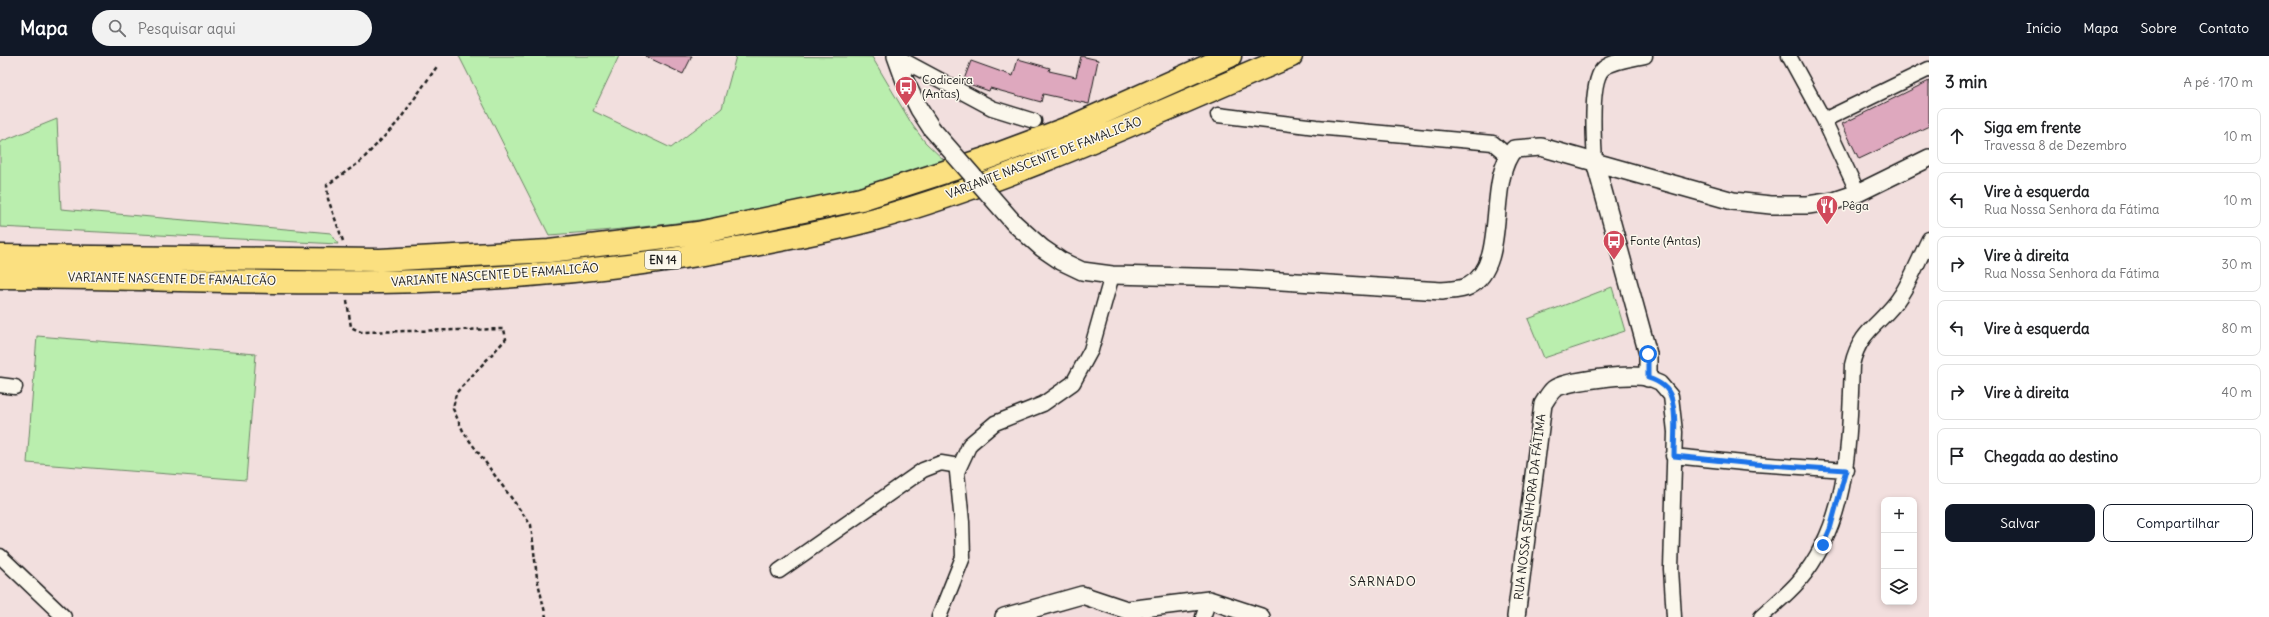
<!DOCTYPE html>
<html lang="pt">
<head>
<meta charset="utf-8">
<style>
	body { margin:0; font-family:Delius,sans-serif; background:#f2f2f2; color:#202124 }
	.controls { position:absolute; right:12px; bottom:12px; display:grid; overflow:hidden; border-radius:8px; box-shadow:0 2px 6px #0003 }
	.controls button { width:36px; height:36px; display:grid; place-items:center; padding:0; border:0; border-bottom:1px solid #e0e0e0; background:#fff; color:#202124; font:20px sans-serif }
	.stop { position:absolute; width:12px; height:12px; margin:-9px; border:3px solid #1a73e8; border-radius:50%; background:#fff }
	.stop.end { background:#1a73e8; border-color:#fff; box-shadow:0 1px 4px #0008 }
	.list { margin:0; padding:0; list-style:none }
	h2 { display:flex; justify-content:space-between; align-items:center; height:52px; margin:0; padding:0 16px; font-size:17px }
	h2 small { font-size:13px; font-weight:400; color:#757577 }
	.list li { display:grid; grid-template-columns:26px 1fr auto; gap:12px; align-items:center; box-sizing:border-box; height:56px; margin:0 8px 8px; padding:0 8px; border:1px solid #e0e0e0; border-radius:8px }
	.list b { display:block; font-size:15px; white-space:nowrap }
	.list p { margin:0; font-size:13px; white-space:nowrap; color:#757577 }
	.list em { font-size:13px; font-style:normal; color:#757577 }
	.actions { display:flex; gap:8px; padding:12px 16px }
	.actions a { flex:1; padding:9px 0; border:1px solid #111827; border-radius:8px; text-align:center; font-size:14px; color:#111827 }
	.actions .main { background:#111827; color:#fff }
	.icon { flex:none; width:22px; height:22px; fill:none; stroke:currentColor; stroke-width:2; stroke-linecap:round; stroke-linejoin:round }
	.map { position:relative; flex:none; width:1929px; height:561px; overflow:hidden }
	header { display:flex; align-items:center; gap:24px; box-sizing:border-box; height:56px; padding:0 20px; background:#111827; color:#fff }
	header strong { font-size:19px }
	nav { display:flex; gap:22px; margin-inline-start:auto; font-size:14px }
	.search { width:280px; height:36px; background:#f2f2f2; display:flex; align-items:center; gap:10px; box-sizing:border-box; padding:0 14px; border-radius:22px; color:#757577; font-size:15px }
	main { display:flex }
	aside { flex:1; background:#fff }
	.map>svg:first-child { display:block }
	.green { fill:#baeeae; stroke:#6b8565 }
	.building { fill:#dea8be; stroke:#1c1c1c }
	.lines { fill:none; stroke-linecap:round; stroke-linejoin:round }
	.minor-casing { stroke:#1c1c1c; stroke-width:17 }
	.tertiary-casing { stroke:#1c1c1c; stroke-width:20 }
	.trunk-casing { stroke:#1c1c1c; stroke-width:25 }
	.path { stroke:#1c1c1c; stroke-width:2.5; stroke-dasharray:4 3; stroke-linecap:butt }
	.minor { stroke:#fbf7ec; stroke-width:14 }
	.tertiary { stroke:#fbf7ec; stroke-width:17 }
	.trunk { stroke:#fbe080; stroke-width:22 }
	.tertiary-bridge-casing { stroke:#1c1c1c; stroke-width:20; stroke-linecap:butt }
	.tertiary-bridge { stroke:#fbf7ec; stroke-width:17 }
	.route { stroke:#1a73e8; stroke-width:5 }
	.labels { text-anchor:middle; stroke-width:3; stroke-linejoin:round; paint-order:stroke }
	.shield { fill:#fbf7ec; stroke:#5f5e5a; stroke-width:1 }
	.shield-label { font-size:11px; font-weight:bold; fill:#1c1c1c }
	.poi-label { font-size:12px; fill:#1c1c1c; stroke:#fbf7ec; text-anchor:start }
	.street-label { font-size:12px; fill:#1c1c1c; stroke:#fbf7ec }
	.neighbourhood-label { font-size:13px; letter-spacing:1px; fill:#1c1c1c; stroke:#fbf7ec }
</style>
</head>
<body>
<header>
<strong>Mapa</strong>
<div class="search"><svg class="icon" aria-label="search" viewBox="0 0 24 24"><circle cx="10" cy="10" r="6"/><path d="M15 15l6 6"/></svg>Pesquisar aqui</div>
<nav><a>Início</a><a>Mapa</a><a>Sobre</a><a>Contato</a></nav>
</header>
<main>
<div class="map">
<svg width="1929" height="561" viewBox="0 0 1929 561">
	<rect width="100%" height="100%" fill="#f2dfde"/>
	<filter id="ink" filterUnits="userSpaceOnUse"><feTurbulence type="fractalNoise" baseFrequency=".025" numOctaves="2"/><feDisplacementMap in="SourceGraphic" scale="8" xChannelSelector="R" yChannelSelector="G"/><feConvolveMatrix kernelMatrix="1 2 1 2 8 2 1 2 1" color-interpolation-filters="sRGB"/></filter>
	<g filter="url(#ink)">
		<path class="green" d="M459 0H619L593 55 671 92 722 52 736 0 872 1 913 70 925 86 946 106C818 151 683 170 549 179Z
			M57 63 61 153 331 177 338 188 0 171V86Z
			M1612 231 1625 275 1544 302 1528 263Z
			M37 280 256 298 246 424 27 407Z"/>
		<path class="building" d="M645 0H692L683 18Z
			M1081 0 1098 4 1089 48 1043 38 1041 46 990 32 989 35 963 26 971 5 1013 20 1018 3 1050 12 1049 15 1076 21Z
			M1929 25V70L1859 103 1842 68Z"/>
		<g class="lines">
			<g class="minor-casing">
				<path id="minor" d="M1789 0 1824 64 1858 137
					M897 1 992 52 1034 65
					M1218 59 1316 71 1493 87 1508 100
					M1824 64 1929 13
					M1595 106C1594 87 1589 24 1604 12 1615 4 1632 3 1645 0
					M1648 322 1660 327 1671 340 1675 376 1671 513 1674 561
					M0 329 15 331
					M1673 400 1754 408 1847 414
					M0 500 64 561
					M779 515 923 414 941 407 959 410
					M939 561 963 501 962 466 957 416 970 388 995 367 1043 348 1073 327 1091 294 1112 219
					M1203 561 1209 544
					M1761 561C1774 549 1788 538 1799 525 1850 465 1849 384 1852 309 1860 272 1884 267 1901 239 1912 222 1920 201 1929 183"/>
			</g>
			<g class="tertiary-casing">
				<path id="tertiary" d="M896 0 905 25 919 53 932 73
					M1014 167 1042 192 1061 205 1082 215 1112 219 1233 222 1442 235C1450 234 1462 234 1469 230 1510 208 1485 126 1514 93L1541 91 1733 145 1771 149H1808L1834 145 1858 137 1929 102
					M1004 561 1082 539 1127 554 1209 544 1261 561
					M1516 561 1543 348C1546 344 1549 337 1554 333 1564 325 1636 316 1648 322V298L1595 106"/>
			</g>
			<g class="trunk-casing">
				<path id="trunk" d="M0 200 380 204 549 195 698 177 861 143 982 104 1073 70 1230 0
					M0 221C127 221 254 228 380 226 509 224 638 212 765 187 802 180 839 173 875 163 1019 122 1154 58 1291 0"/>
			</g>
			<path class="path" d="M343 185 328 143 327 129 360 106 398 66 438 9
				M347 245 351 271 361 276 504 273 506 283 456 337 453 353 464 377 531 469 537 522 546 561"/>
			<use href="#minor" class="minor"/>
			<use href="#tertiary" class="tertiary"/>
			<use href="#trunk" class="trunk"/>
			<g class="tertiary-bridge-casing">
				<path id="tertiary-bridge" d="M932 73 1014 167"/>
			</g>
			<use href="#tertiary-bridge" class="tertiary-bridge"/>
		</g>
	</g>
	<g class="lines" filter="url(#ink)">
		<path class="route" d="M1648 298V322C1657 325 1668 330 1671 341 1677 356 1674 384 1674 400L1754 408 1846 414 1830 473 1823 489"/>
	</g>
	<defs>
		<g id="bus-pin" transform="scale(1.15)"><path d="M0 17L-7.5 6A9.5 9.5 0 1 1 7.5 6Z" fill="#d1495b" stroke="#fbf7ec"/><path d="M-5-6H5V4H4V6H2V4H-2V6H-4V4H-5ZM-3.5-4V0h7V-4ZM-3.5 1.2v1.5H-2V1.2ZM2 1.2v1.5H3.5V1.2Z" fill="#fff"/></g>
		<g id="restaurant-pin" transform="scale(1.15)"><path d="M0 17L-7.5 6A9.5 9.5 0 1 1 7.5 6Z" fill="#d1495b" stroke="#fbf7ec"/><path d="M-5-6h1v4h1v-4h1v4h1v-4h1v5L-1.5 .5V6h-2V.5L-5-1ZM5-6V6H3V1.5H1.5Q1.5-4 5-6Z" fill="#fff"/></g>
	</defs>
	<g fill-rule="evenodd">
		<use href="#bus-pin" x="906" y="31"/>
		<use href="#restaurant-pin" x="1827" y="150"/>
		<use href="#bus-pin" x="1614" y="185"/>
	</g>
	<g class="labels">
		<rect class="shield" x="645" y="195" width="36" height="18" rx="3"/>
		<g class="shield-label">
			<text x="663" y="208">EN 14</text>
		</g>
		<g class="poi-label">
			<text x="922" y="28">Codiceira<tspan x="922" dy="14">(Antas)</tspan></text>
			<text x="1842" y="154">Pêga</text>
			<text x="1630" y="189">Fonte (Antas)</text>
		</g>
		<g class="street-label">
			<text transform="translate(1044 102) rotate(-21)" y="4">VARIANTE NASCENTE DE FAMALICÃO</text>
			<text transform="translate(495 219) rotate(-4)" y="4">VARIANTE NASCENTE DE FAMALICÃO</text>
			<text transform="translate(172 223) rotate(1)" y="4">VARIANTE NASCENTE DE FAMALICÃO</text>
			<text transform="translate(1530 451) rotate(-83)" y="4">RUA NOSSA SENHORA DA FÁTIMA</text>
		</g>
		<g class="neighbourhood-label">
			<text x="1383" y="530">SARNADO</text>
		</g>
	</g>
</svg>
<div class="controls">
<button>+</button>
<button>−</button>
<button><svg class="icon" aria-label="layers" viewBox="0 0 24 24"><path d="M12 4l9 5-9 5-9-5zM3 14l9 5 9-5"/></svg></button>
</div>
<div class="stop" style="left:1648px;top:298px"></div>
<div class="stop end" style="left:1823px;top:489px"></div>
</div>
<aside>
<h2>3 min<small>A pé · 170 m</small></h2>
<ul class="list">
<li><svg class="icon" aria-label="ahead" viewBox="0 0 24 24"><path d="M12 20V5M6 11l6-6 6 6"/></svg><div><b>Siga em frente</b><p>Travessa 8 de Dezembro</p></div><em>10 m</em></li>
<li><svg class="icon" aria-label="left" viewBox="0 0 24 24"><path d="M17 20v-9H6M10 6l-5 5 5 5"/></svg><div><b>Vire à esquerda</b><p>Rua Nossa Senhora da Fátima</p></div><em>10 m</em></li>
<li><svg class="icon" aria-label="right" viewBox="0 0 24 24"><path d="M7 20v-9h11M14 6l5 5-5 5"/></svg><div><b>Vire à direita</b><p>Rua Nossa Senhora da Fátima</p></div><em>30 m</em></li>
<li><svg class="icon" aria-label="left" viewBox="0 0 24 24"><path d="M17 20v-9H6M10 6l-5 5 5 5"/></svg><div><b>Vire à esquerda</b></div><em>80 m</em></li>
<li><svg class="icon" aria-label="right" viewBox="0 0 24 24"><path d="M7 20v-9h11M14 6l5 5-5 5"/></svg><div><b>Vire à direita</b></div><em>40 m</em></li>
<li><svg class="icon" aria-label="arrive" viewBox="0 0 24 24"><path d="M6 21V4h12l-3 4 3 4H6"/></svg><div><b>Chegada ao destino</b></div></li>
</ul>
<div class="actions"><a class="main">Salvar</a><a>Compartilhar</a></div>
</aside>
</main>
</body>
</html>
